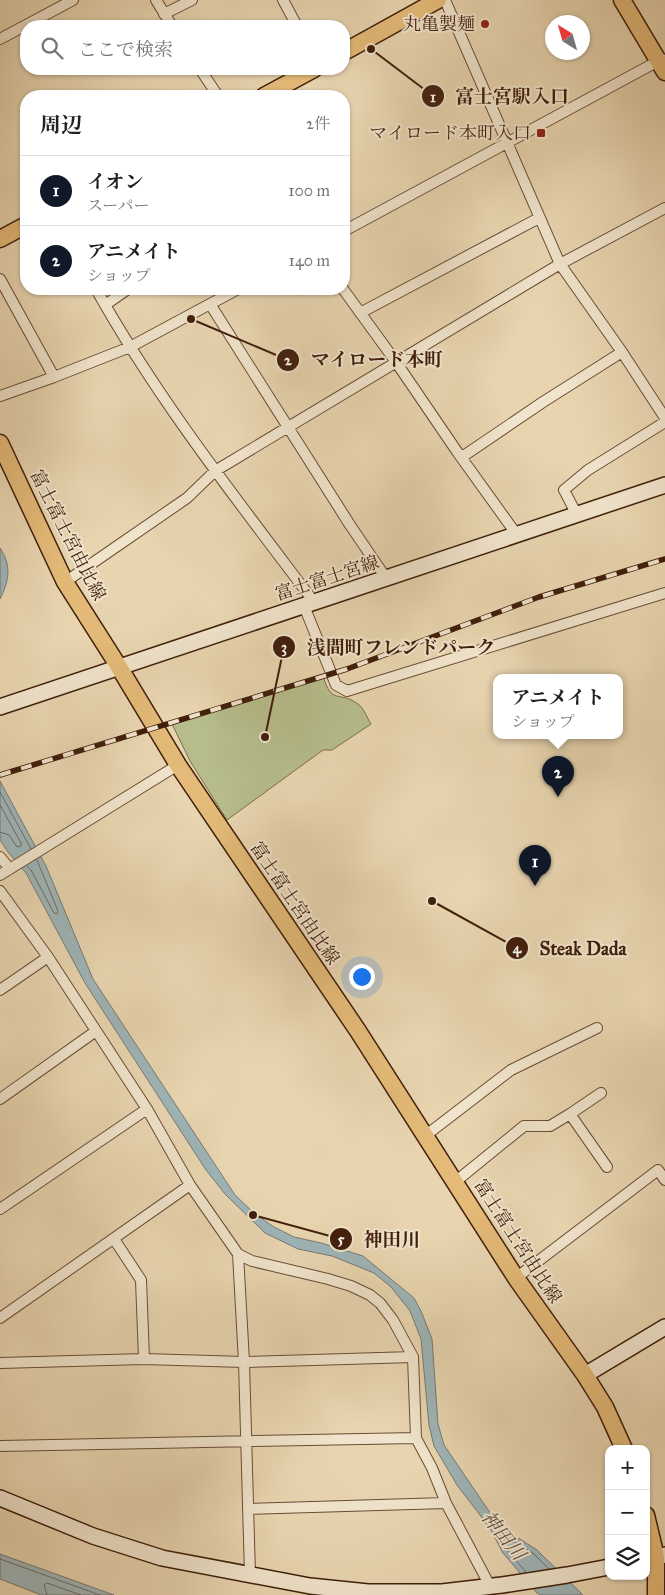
<!DOCTYPE html>
<html lang="ja">
<head>
<meta charset="utf-8">
<style>
	body { margin:0; font-family:"IM FELL Great Primer","Noto Serif JP",serif; background:#f2f2f2; color:#202124 }
	.controls { position:absolute; right:15px; bottom:15px; display:grid; overflow:hidden; border-radius:10px; box-shadow:0 1px 4px #0004 }
	.controls button { width:45px; height:45px; display:grid; place-items:center; padding:0; border:0; border-bottom:1px solid #e0e0e0; background:#fff; color:#202124; font:25px sans-serif }
	.compass { position:absolute; left:545px; top:15px; width:45px; height:45px; border-radius:50%; background:#fff; box-shadow:0 1px 4px #0004; rotate:323deg }
	.you { position:absolute; left:361px; top:976px; width:18px; height:18px; margin:-12px; border:4px solid #fff; border-radius:50%; background:#1a73e8; box-shadow:0 0 0 8px #1a73e833 }
	.badge { display:grid; place-items:center; width:32px; height:32px; border-radius:50%; background:#111827; color:#fff; font-size:16px; font-weight:700 }
	.pin { position:absolute; translate:-50% -41px; filter:drop-shadow(0 1px 2px #0008) }
	.pin::after { content:''; position:absolute; top:26px; width:18px; height:15px; background:inherit; clip-path:polygon(0 0,100% 0,50% 100%) }
	.popup { position:absolute; left:493px; top:674px; width:130px; height:65px; box-sizing:border-box; display:grid; place-content:center; border-radius:10px; background:#fff; filter:drop-shadow(0 1px 4px #0005); font-size:16px; white-space:nowrap; color:#757577 }
	.popup b { font-size:19px; color:#202124 }
	.popup::after { content:''; position:absolute; left:50%; top:100%; margin-left:-10px; border:10px solid transparent; border-top-color:#fff }
	.list { margin:0; padding:0; list-style:none }
	h2 { display:flex; justify-content:space-between; align-items:center; height:65px; margin:0; padding:0 20px; font-size:21px }
	h2 small { font-size:16px; font-weight:400; color:#757577 }
	.list li { display:grid; grid-template-columns:32px 1fr auto; gap:15px; align-items:center; box-sizing:border-box; height:70px; padding:0 20px; border-top:1px solid #e0e0e0 }
	.list b { display:block; font-size:19px; white-space:nowrap }
	.list p { margin:0; font-size:16px; white-space:nowrap; color:#757577 }
	.list em { font-size:16px; font-style:normal; color:#757577 }
	.icon { flex:none; width:28px; height:28px; fill:none; stroke:currentColor; stroke-width:2; stroke-linecap:round; stroke-linejoin:round }
	.map { position:relative; flex:none; width:665px; height:1595px; overflow:hidden }
	.search { position:absolute; background:#fff; box-shadow:0 1px 4px #0004; left:20px; top:20px; width:330px; height:55px; display:flex; align-items:center; gap:12px; box-sizing:border-box; padding:0 18px; border-radius:20px; color:#757577; font-size:19px }
	.panel { position:absolute; background:#fff; box-shadow:0 1px 4px #0004; left:20px; top:90px; width:330px; height:205px; border-radius:20px }
	.map>svg:first-child { display:block }
	.green { fill:#b6bd8b; stroke:#7b6e4b }
	.water { fill:#9eb5b8; stroke:#787973 }
	.lines { fill:none; stroke-linecap:round; stroke-linejoin:round }
	.shore { stroke:#6f6a62; stroke-width:1 }
	.street-casing { stroke:#6a4c34; stroke-width:12 }
	.secondary-casing { stroke:#401e0b; stroke-width:18 }
	.primary-casing { stroke:#401e0b; stroke-width:19 }
	.street { stroke:#f0e4cc; stroke-width:10 }
	.secondary { stroke:#f0e4cc; stroke-width:15 }
	.primary { stroke:#e4ba78; stroke-width:16 }
	.rail-casing { stroke:#401e0b; stroke-width:5.5 }
	.rail { stroke:#f0e4cc; stroke-width:4; stroke-dasharray:11; stroke-linecap:butt }
	.poi-dot { fill:#8f2418; stroke:#f0e4cc; stroke-width:2 }
	.labels { text-anchor:middle; stroke-width:4; stroke-linejoin:round; paint-order:stroke }
	.poi-label { font-size:18px; fill:#401e0b; stroke:#f0e4cc; text-anchor:end }
	.street-label { font-size:18px; fill:#401e0b; stroke:#f0e4cc }
	.water-label { font-size:19px; font-style:italic; fill:#5c4b3f; stroke:#f0e4cc }
	.leader { fill:none; stroke:#401e0b; stroke-width:2 }
	.callout-dot { fill:#401e0b; stroke:#f0e4cc; stroke-width:2 }
	.mark-label { font-size:15px; text-anchor:middle; font-weight:bold; fill:#fff }
	.callout-label { font-size:19px; text-anchor:middle; font-weight:bold; fill:#401e0b; stroke:#f0e4cc; stroke-width:4; stroke-linejoin:round; paint-order:stroke }
</style>
</head>
<body>
<div class="map">
<svg width="665" height="1595" viewBox="0 0 665 1595">
	<rect width="100%" height="100%" fill="#e8d5b0"/>
	<filter id="stains"><feTurbulence type="fractalNoise" baseFrequency=".004" numOctaves="4"/><feColorMatrix values="0 0 0 0 .2 0 0 0 0 .09 0 0 0 0 .02 0 0 0 .5 -.17"/></filter>
	<radialGradient id="worn" r=".72"><stop offset=".6" stop-color="#630" stop-opacity="0"/><stop offset="1" stop-color="#630" stop-opacity=".3"/></radialGradient>
	<path class="green" d="M323 676C332 706 339 690 358 704 364 708 367 718 371 724L332 750H323L227 820 190 761 172 724Z"/>
	<path class="water" d="M0 548C12 566 9 581 0 599Z
		M0 781 46 866 93 979 235 1195 255 1214 274 1227 294 1237 321 1243 363 1256 414 1298 421 1311 432 1339 438 1424 444 1445 493 1517 504 1529 537 1550 583 1595H540L537 1593 503 1553 490 1528 457 1485 434 1446 429 1425 421 1339 410 1311 391 1287 374 1273 332 1256 298 1249 265 1233 225 1194 206 1170 85 983 26 873 8 852 0 840Z
		M0 1554 114 1595H41L0 1579Z"/>
	<g class="lines">
		<path class="shore" d="M0 792 31 849
			M0 805 21 843V846L17 847 9 835 0 832
			M27 866 31 870 54 913 57 914 58 911 37 860
			M0 1559 100 1595
			M526 1572 507 1550 501 1538 502 1535H504L534 1554 549 1569
			M47 1595 44 1585 47 1583 81 1595"/>
		<g class="street-casing">
			<path id="street" d="M156 0 172 26
				M283 0 297 26
				M445 0 560 264 622 352 665 418
				M164 14 192 0
				M0 39 73 0
				M200 69 218 96
				M344 231 662 59
				M0 279 54 377
				M96 289C158 400 238 501 314 602
				M343 289 396 362 458 453 517 535
				M210 304 350 525 386 578
				M105 305 128 289
				M360 313 539 218
				M0 396 54 377 130 347 238 289
				M462 457 543 402 622 352
				M577 515 564 490 588 470 665 422
				M65 582 187 498 215 471 560 264 665 208
				M304 606 336 685 347 691 665 593
				M0 857 10 869
				M0 875 178 765
				M0 891 48 957 147 1109 190 1185 238 1254 252 1261 328 1279 351 1286 370 1295 380 1303 393 1320 413 1357 416 1438 432 1468 446 1503 490 1586
				M0 990 48 957
				M0 1099 96 1031
				M570 1114 607 1167
				M425 1136 511 1070 597 1028
				M455 1182 524 1126H550L570 1114 601 1093
				M0 1209 147 1109
				M114 1239 141 1280 144 1359
				M238 1254 244 1362 250 1575
				M516 1278 658 1170 665 1180
				M0 1318 190 1185
				M0 1363 144 1359 244 1362 413 1357
				M0 1446 416 1438
				M248 1509 446 1503"/>
		</g>
		<g class="secondary-casing">
			<path id="secondary" d="M0 707 665 485
				M585 1375 665 1327
				M0 1498 93 1536 162 1558 310 1586 368 1592H442L502 1585 567 1575 609 1567
				M646 1559 665 1555"/>
		</g>
		<g class="primary-casing">
			<path id="primary" d="M622 0 665 72
				M344 52 438 0
				M264 96 314 69
				M0 239 26 225
				M0 443 65 582 119 667 178 765 358 1031 516 1278 585 1375 605 1407 624 1449
				M646 1515 656 1557V1595"/>
		</g>
		<use href="#street" class="street"/>
		<use href="#secondary" class="secondary"/>
		<use href="#primary" class="primary"/>
		<g class="rail-casing">
			<path id="rail" d="M0 775 347 669 539 597 665 559"/>
		</g>
		<use href="#rail" class="rail"/>
	</g>
	<g class="poi-dot">
		<circle cx="485" cy="24" r="5"/>
		<rect x="536" y="128" width="10" height="10" rx="2.5"/>
	</g>
	<g class="labels">
		<g class="poi-label">
			<text x="475" y="30">丸亀製麺</text>
			<text x="531" y="139">マイロード本町入口</text>
		</g>
		<g class="street-label">
			<text transform="translate(68 535) rotate(63)" y="6">富士富士宮由比線</text>
			<text transform="translate(327 578) rotate(-18)" y="6">富士富士宮線</text>
			<text transform="translate(295 903) rotate(56)" y="6">富士富士宮由比線</text>
			<text transform="translate(518 1241) rotate(57)" y="6">富士富士宮由比線</text>
		</g>
		<g class="water-label">
			<text transform="translate(504 1535) rotate(51)" y="7">神田川</text>
		</g>
	</g>
	<path class="leader" d="M371 49L433 96M191 319L288 360M265 737L284 647M432 901L517 948M253 1215L341 1239"/>
	<g class="callout-dot">
		<circle cx="371" cy="49" r="5"/>
		<circle cx="191" cy="319" r="5"/>
		<circle cx="265" cy="737" r="5"/>
		<circle cx="432" cy="901" r="5"/>
		<circle cx="253" cy="1215" r="5"/>
		<circle cx="433" cy="96" r="12"/>
		<circle cx="288" cy="360" r="12"/>
		<circle cx="284" cy="647" r="12"/>
		<circle cx="517" cy="948" r="12"/>
		<circle cx="341" cy="1239" r="12"/>
	</g>
	<g class="mark-label">
		<text x="433" y="102">1</text>
		<text x="288" y="365">2</text>
		<text x="284" y="652">3</text>
		<text x="517" y="953">4</text>
		<text x="341" y="1244">5</text>
	</g>
	<g class="callout-label">
		<text x="512" y="103">富士宮駅入口</text>
		<text x="377" y="366">マイロード本町</text>
		<text x="401" y="654">浅間町フレンドパーク</text>
		<text x="583" y="955">Steak Dada</text>
		<text x="392" y="1246">神田川</text>
	</g>
	<rect width="100%" height="100%" filter="url(#stains)"/>
	<rect width="100%" height="100%" fill="url(#worn)"/>
</svg>
<div class="controls">
<button>+</button>
<button>−</button>
<button><svg class="icon" aria-label="layers" viewBox="0 0 24 24"><path d="M12 4l9 5-9 5-9-5zM3 14l9 5 9-5"/></svg></button>
</div>
<svg class="compass" viewBox="-18 -18 36 36"><path d="M0-13l5 13h-10z" fill="#e53935"/><path d="M0 13l5-13h-10z" fill="#757577"/></svg>
<div class="you"></div>
<div class="pin badge" style="left:535px;top:886px">1</div>
<div class="pin badge" style="left:558px;top:797px">2</div>
<div class="popup"><b>アニメイト</b>ショップ</div>
<div class="search"><svg class="icon" aria-label="search" viewBox="0 0 24 24"><circle cx="10" cy="10" r="6"/><path d="M15 15l6 6"/></svg>ここで検索</div>
<section class="panel">
<h2>周辺<small>2件</small></h2>
<ul class="list">
<li><span class="badge">1</span><div><b>イオン</b><p>スーパー</p></div><em>100 m</em></li>
<li><span class="badge">2</span><div><b>アニメイト</b><p>ショップ</p></div><em>140 m</em></li>
</ul>
</section>
</div>
</body>
</html>
